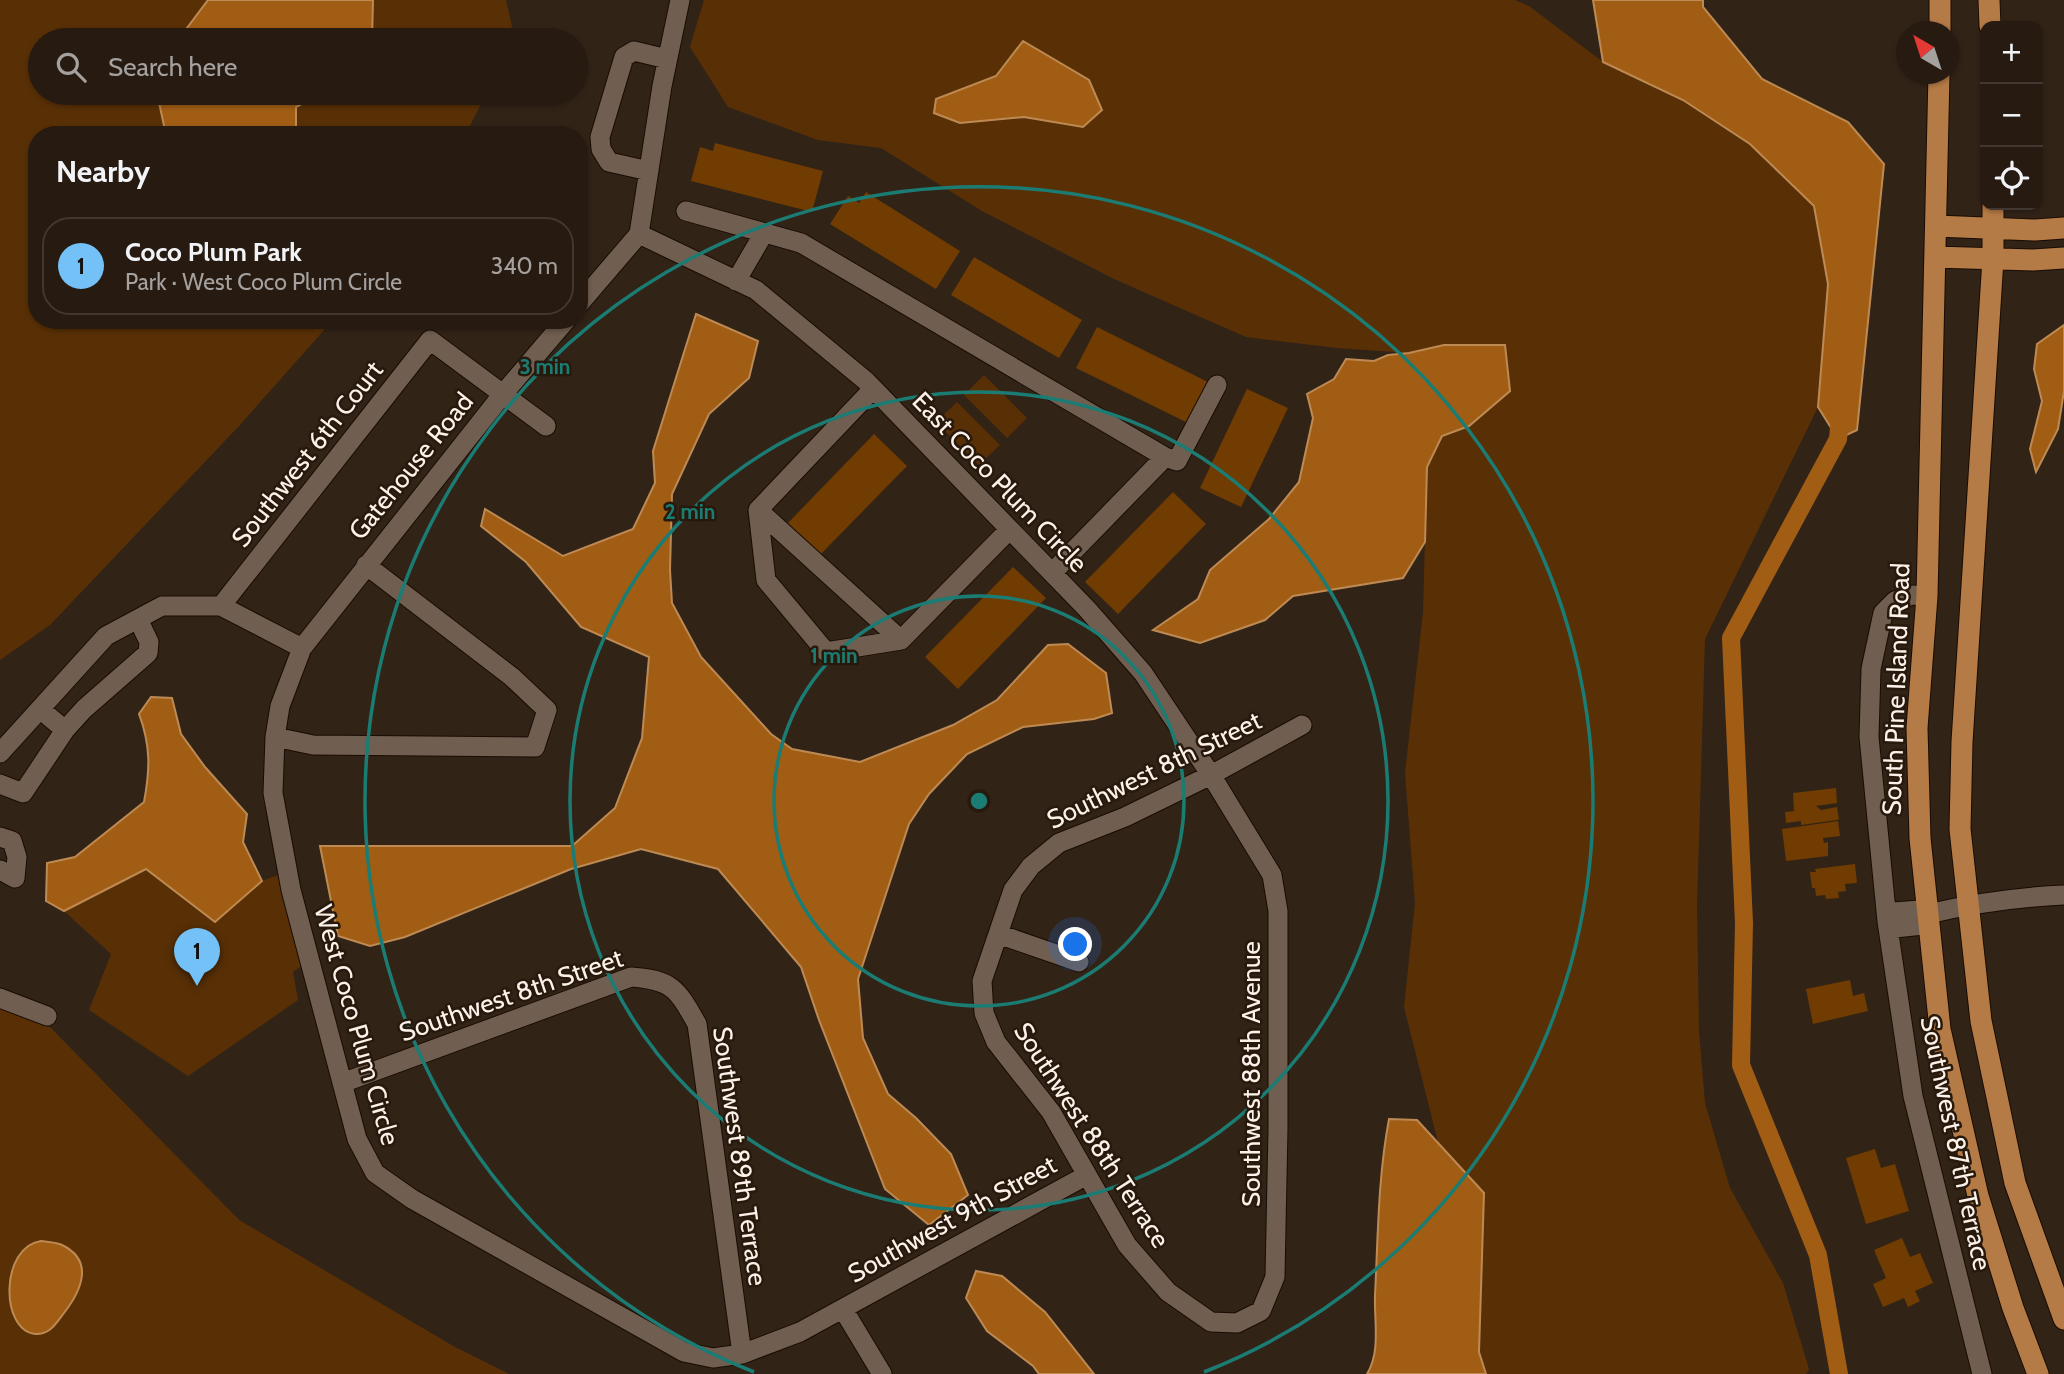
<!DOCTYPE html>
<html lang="en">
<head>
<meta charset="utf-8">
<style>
	body { margin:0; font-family:Cabin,sans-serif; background:#2e231a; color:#f1f3f6 }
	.controls { position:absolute; right:21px; top:21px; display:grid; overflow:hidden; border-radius:14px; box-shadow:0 2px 5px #0004 }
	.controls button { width:63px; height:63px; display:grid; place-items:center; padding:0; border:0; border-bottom:2px solid #423831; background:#261a11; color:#f1f3f6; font:35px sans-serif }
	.compass { position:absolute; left:1896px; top:21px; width:63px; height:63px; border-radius:50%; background:#261a11; box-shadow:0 2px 5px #0004; rotate:321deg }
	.you { position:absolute; left:1076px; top:945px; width:24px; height:24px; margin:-18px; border:5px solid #fff; border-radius:50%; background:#1a73e8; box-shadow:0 0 0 10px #1a73e833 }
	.badge { display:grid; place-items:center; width:46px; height:46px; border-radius:50%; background:#73c1f6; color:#111; font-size:23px; font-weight:700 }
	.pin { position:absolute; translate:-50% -58px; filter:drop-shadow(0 2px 4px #0008) }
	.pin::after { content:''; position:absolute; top:37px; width:24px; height:21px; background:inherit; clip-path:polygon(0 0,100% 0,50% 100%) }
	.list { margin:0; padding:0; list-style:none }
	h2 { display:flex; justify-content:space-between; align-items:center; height:91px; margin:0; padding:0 28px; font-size:30px }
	h2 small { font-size:23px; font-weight:400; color:#a4a19f }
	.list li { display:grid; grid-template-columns:46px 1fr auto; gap:21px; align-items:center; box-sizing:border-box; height:98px; margin:0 14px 14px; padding:0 14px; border:2px solid #423831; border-radius:28px }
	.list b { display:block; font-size:26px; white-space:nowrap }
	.list p { margin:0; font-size:23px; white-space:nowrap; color:#a4a19f }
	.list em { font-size:23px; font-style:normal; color:#a4a19f }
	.icon { flex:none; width:38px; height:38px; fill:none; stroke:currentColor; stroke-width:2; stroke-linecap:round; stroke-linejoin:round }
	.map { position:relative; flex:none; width:2064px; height:1374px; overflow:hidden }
	.search { position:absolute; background:#261a11; box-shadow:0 2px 5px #0004; left:28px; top:28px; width:560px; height:77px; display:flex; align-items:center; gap:18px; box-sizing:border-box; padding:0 24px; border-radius:38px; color:#a4a19f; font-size:26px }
	.panel { position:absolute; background:#261a11; box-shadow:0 2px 5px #0004; left:28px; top:126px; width:560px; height:203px; border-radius:28px }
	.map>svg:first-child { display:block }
	.green { fill:#593006 }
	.water { fill:#a25d14; stroke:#bd8a54; stroke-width:2 }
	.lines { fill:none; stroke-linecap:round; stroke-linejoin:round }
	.canal { stroke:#a25d14; stroke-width:18 }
	.building { fill:#703c01 }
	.minor-casing { stroke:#190c03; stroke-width:21 }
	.major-casing { stroke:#190c03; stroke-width:23 }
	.minor { stroke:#705e50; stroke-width:19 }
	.major { stroke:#b57b46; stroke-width:21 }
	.ring { fill:none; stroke:#1b7c74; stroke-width:3.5 }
	.labels { text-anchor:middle; stroke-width:5; stroke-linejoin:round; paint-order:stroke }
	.street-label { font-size:26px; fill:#fcf2ea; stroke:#28190d }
	.centre { fill:#1b7c74; stroke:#28190d; stroke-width:3.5 }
	.ring-label { font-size:21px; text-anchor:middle; font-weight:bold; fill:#1b7c74; stroke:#28190d; stroke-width:5; stroke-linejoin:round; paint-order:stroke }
</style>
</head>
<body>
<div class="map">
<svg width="2064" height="1374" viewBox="0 0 2064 1374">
	<rect width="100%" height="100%" fill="#322317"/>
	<path class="green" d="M0 0H506L515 40H40V93H487L465 135H37V320H333L239 426 50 625 0 660Z
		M704 0H1515L1529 6 1603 62 1683 100 1750 144 1814 206 1828 284 1818 407 1705 639 1697 906 1699 1031 1705 1103 1730 1188 1783 1283 1809 1369 1806 1374H1486L1479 1352 1484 1193 1439 1146 1404 1007 1415 903 1405 773 1423 612 1427 467 1442 436 1469 426 1444 345 1409 353 1337 348 1246 337 1114 279 982 211 881 148 818 140 728 107 690 47Z
		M984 375 1027 418 1007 438 964 395Z
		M957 402 1000 445 979 465 936 422Z
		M146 869 216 922 262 881 281 874 303 965 293 972 298 1000 188 1076 89 1010 111 954 64 911Z
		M0 1006 51 1028 239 1220 455 1347 509 1374H0Z"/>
	<path class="water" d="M208 0H373L372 40H178Z
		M1593 0H1703V7L1762 79 1848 122 1884 164 1857 430 1838 439 1818 407 1828 284 1814 206 1750 144 1683 100 1603 62Z
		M1023 41 1089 80 1102 110 1083 127 1024 117 960 123 934 113 936 99 996 76Z
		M157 93H322L296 107V135H166Z
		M696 314 758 341 749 378 709 414 672 494 670 570 672 603 701 657 771 734 792 749 860 762 953 725 997 700 1048 645 1068 644 1106 673 1112 713 1094 719 1023 727 967 754 929 794 909 824 858 979 863 1038 888 1094 916 1118 951 1154 968 1195 929 1225 885 1189 819 1020 801 967 718 869 641 849 571 869 405 937 370 946 338 936 320 846H572L615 808 642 738 649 657 581 627 526 562 481 526 485 509 563 556 633 529 655 483 653 451Z
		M2064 325V391L2058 429 2036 472 2030 449 2042 401 2034 369 2037 344Z
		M1444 345H1505L1510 391 1469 426 1442 436 1427 467 1425 542 1403 578 1293 596 1265 620 1200 643 1153 630 1198 599 1210 570 1269 519 1299 482 1313 418 1307 394 1334 379 1346 359 1374 361 1388 355 1409 353Z
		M151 697 172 698 181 734 205 767 247 814 243 842 262 881 215 922 146 869 64 911 46 901 47 863 75 857 144 802C150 770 151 746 139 714Z
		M1389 1119 1417 1120 1484 1193 1479 1352 1486 1374H1367C1381 1351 1374 1321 1375 1295 1378 1237 1378 1177 1389 1119Z
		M41 1241C47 1242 56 1242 62 1245 95 1261 81 1291 64 1313 56 1323 50 1335 35 1334 0 1330 0 1247 41 1241Z
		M976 1271 1002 1276 1045 1312 1094 1374H1039L1033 1366 987 1331 966 1298Z"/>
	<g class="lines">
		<path class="canal" d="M1839 1374 1818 1255 1741 1065 1744 923 1731 638 1838 439 1840 417"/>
	</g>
	<path class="building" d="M715 143 823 171 812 212 691 181 700 147 713 151Z
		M866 192 960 251 936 289 830 224 848 196 859 203Z
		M974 257 1082 320 1059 358 951 295Z
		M1097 327 1208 382 1188 423 1076 368Z
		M1247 389 1288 408 1241 507 1200 488Z
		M874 434 907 466 819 556 787 524Z
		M1173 492 1206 524 1118 614 1085 582Z
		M1013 567 1046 598 958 689 925 657Z
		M1836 788 1837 803 1816 806 1821 810 1837 807 1839 819 1837 820 1801 825V821L1786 823 1785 812 1794 811 1793 793Z
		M1838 821 1840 836 1823 838 1824 843 1828 842V856L1786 861 1782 829Z
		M1855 864 1857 883 1845 884 1846 891 1838 892 1839 898 1826 899 1825 895 1816 896 1815 888H1812L1810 872H1816L1815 869Z
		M1850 980 1853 996 1864 993 1868 1011 1813 1024 1806 989Z
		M1875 1149 1881 1168 1895 1164 1909 1211 1866 1224 1846 1158Z
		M1902 1238 1910 1257 1920 1253 1933 1283 1915 1291 1920 1301 1908 1307 1904 1298 1883 1307 1873 1284 1886 1278 1874 1250Z"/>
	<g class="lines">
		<g class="minor-casing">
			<path id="minor" d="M649 171 609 162 601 149 600 137 624 57 634 51 667 59
				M686 211 801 243 1165 457
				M639 234 756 290 866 381 1087 609 1143 673 1211 775 1272 875 1278 911V1128L1275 1277 1261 1311 1237 1323 1211 1322 1168 1292 1127 1245 1051 1112 996 1042 984 1013 982 981 1013 890 1031 866 1059 843 1125 817 1211 775 1302 725
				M736 281 764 233
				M579 304 639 234 662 86 680 0
				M566 320 503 394 302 648 280 706 275 737 273 793 291 890 357 1139 375 1173 412 1199 684 1352 713 1358 742 1354 800 1332 1087 1175
				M873 389 758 510 766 580 826 652 901 640 1009 530
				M758 510 901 640
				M1052 573 1165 457 1177 461 1217 385
				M1927 596 1912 595 1895 601 1883 613 1871 669 1869 737 1887 921 1913 1096 1982 1374
				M221 606 430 340 546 426
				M65 730 84 709 148 653 149 642 138 619
				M275 737 313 745 535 747 547 710 512 677 366 565
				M0 753 106 636 162 606H221L302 648
				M0 784 23 793 65 730 40 709
				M0 837 12 841 17 857 15 878 0 870
				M1928 914 1923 925 1895 928 1887 921 1893 912 1921 910 1928 914C1974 903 2018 897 2064 895
				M998 934 1079 962
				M0 998 47 1016
				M342 1083 631 977C673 980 677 989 697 1024L742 1354
				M843 1309 882 1374"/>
		</g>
		<g class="major-casing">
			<path id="major" d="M1940 0V32
				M1989 0 1990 26
				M1939 74 1927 596 1917 728 1920 838 1940 1029 1978 1196 2013 1308 2038 1374
				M1993 205V259L1962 742 1960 829 1981 1021 1997 1097 2015 1183 2064 1319
				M1936 226 2035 230 2064 228
				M1935 257 2033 260 2064 258"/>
		</g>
		<use href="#minor" class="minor"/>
		<use href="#major" class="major"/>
	</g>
	<g class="ring">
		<circle cx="979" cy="801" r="205"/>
		<circle cx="979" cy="801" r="409"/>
		<path d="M754 1372A614 614 0 1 1 1204 1372"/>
	</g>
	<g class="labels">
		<g class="street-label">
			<text transform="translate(307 454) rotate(-52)" y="9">Southwest 6th Court</text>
			<text transform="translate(411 466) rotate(-51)" y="9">Gatehouse Road</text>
			<text transform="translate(1000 482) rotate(46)" y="9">East Coco Plum Circle</text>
			<text transform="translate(1896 689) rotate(-88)" y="9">South Pine Island Road</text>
			<text transform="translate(1154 770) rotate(-26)" y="9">Southwest 8th Street</text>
			<text transform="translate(511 995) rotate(-19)" y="9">Southwest 8th Street</text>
			<text transform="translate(357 1025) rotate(74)" y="9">West Coco Plum Circle</text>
			<text transform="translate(1251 1074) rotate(-90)" y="9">Southwest 88th Avenue</text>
			<text transform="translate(1092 1135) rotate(57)" y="9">Southwest 88th Terrace</text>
			<text transform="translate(1956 1143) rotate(78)" y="9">Southwest 87th Terrace</text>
			<text transform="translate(740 1156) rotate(82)" y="9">Southwest 89th Terrace</text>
			<text transform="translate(952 1219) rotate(-29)" y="9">Southwest 9th Street</text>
		</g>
	</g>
	<circle cx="979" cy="801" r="10" class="centre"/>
	<g class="ring-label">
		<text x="545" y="374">3 min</text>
		<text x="690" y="519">2 min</text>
		<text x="834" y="663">1 min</text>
	</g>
</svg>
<div class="controls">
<button>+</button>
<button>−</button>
<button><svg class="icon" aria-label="locate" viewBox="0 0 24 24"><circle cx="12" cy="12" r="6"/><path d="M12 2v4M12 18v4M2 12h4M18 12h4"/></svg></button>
</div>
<svg class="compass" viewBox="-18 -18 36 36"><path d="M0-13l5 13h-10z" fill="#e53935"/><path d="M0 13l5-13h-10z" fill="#a4a19f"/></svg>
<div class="you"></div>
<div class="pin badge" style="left:197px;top:986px">1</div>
<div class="search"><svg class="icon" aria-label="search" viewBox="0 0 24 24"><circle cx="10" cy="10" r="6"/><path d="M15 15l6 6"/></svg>Search here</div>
<section class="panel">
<h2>Nearby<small></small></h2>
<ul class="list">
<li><span class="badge">1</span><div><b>Coco Plum Park</b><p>Park · West Coco Plum Circle</p></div><em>340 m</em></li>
</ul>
</section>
</div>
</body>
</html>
